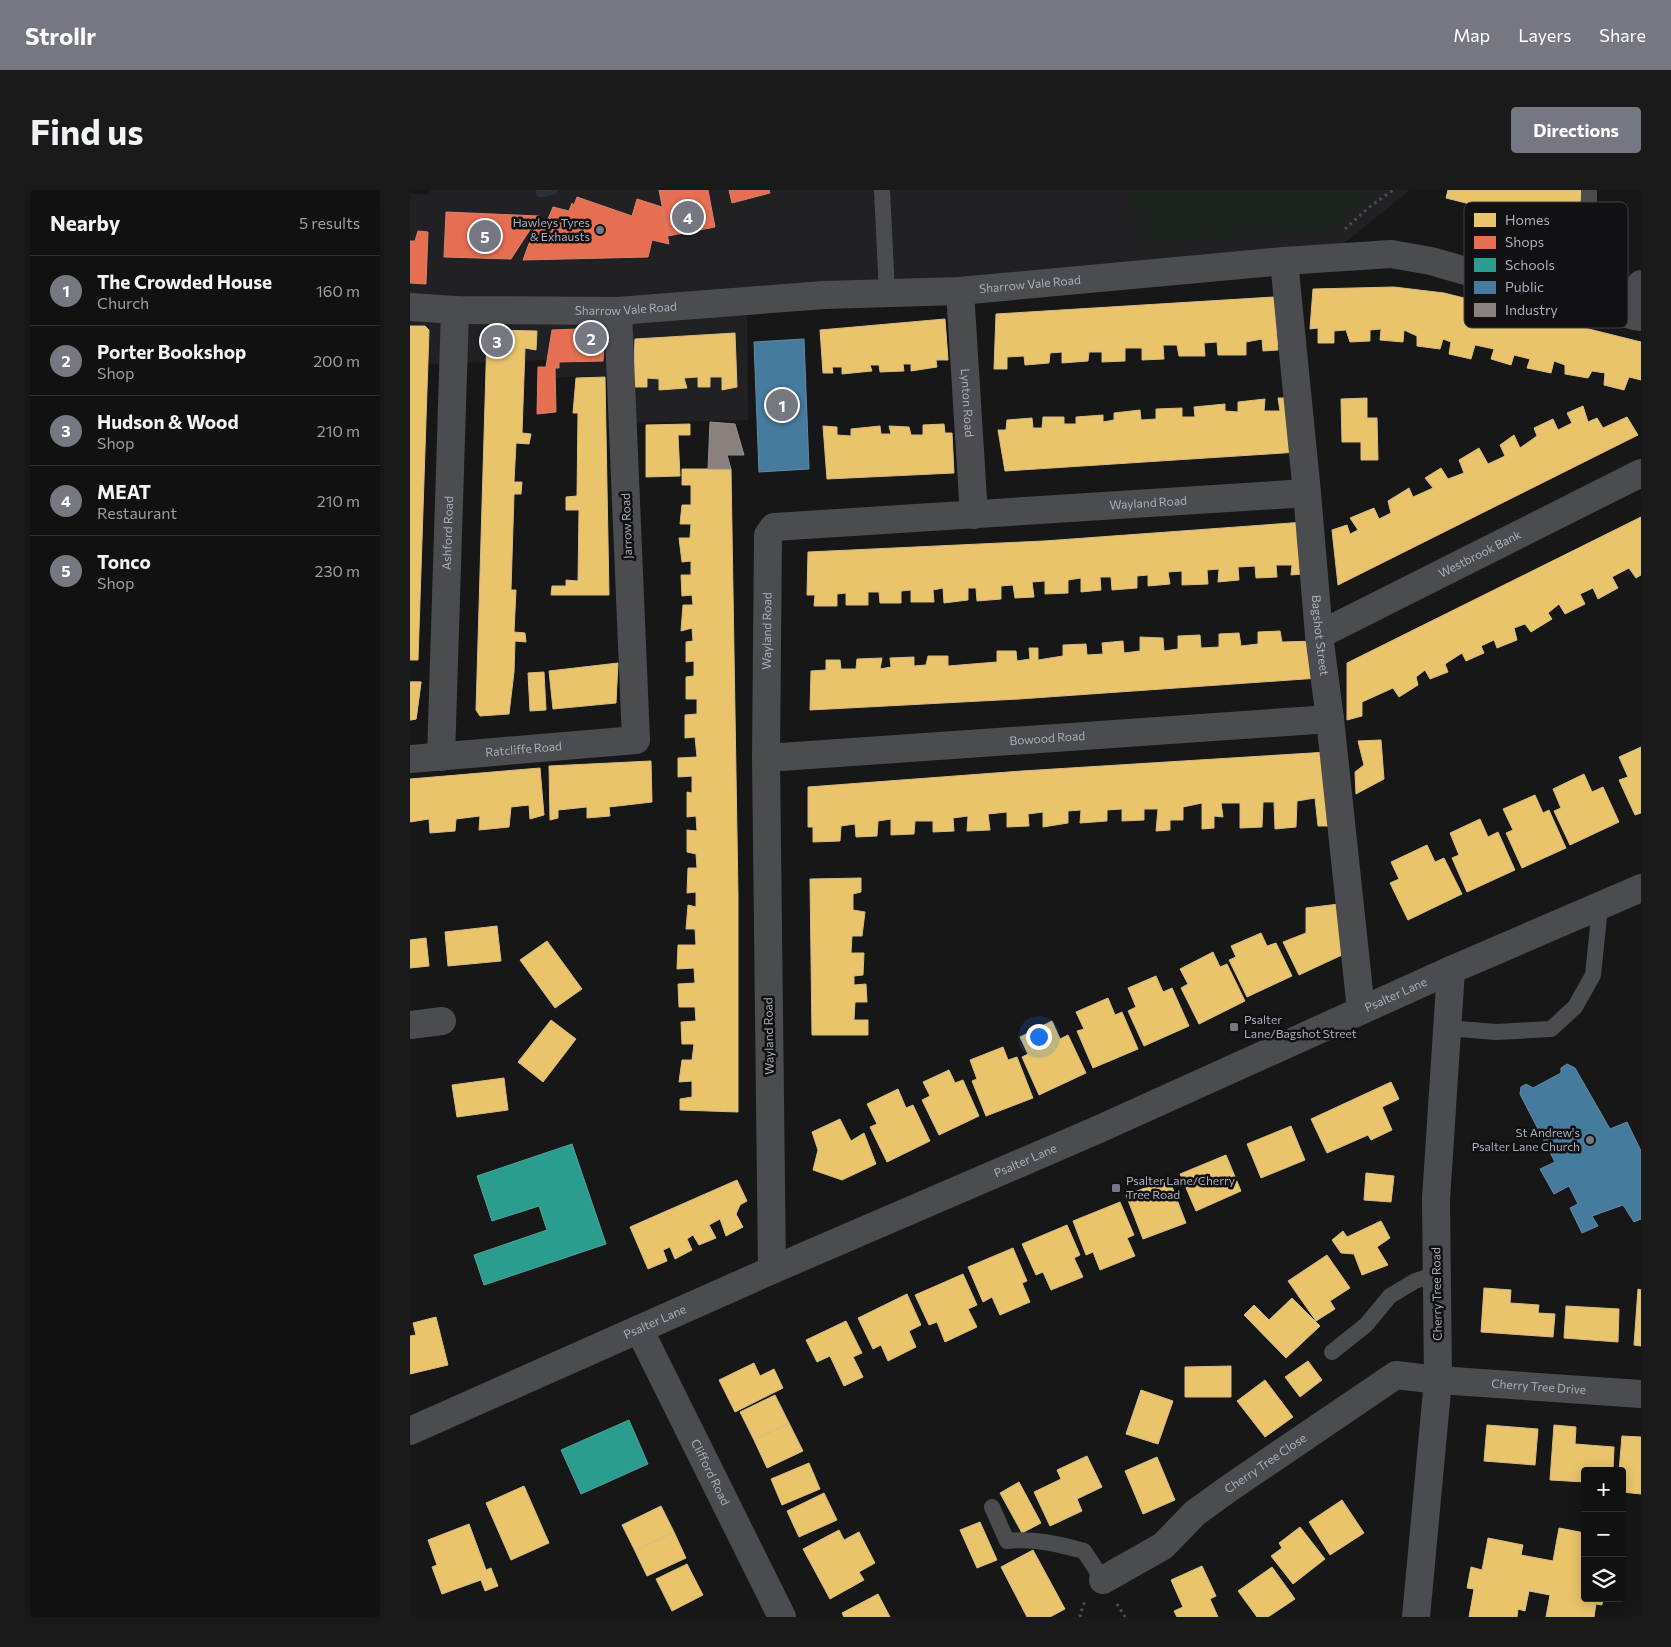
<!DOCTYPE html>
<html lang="en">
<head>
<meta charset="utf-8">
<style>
	body { margin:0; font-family:Commissioner,sans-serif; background:#1a1a1a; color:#f1f3f6 }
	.controls { position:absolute; right:15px; bottom:15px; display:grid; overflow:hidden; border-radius:5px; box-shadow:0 2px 12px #0003 }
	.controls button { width:45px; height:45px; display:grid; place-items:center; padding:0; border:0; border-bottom:1px solid #303131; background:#111; color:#f1f3f6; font:25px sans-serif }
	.you { position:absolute; left:628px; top:846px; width:18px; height:18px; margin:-12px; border:4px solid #fff; border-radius:50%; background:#1a73e8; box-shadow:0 0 0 8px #1a73e833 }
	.badge { display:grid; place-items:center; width:32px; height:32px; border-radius:50%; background:#757880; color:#fff; font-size:16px; font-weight:700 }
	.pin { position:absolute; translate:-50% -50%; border:2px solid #fff; box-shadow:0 1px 5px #0006 }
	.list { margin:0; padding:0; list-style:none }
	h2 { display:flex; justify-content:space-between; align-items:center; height:65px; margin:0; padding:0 20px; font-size:21px }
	h2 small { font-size:16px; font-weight:400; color:#9c9d9f }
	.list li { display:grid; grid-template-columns:32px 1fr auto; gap:15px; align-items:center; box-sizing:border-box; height:70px; padding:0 20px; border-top:1px solid #303131 }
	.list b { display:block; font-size:19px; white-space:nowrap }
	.list p { margin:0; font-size:16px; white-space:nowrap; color:#9c9d9f }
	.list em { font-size:16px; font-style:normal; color:#9c9d9f }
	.icon { flex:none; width:28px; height:28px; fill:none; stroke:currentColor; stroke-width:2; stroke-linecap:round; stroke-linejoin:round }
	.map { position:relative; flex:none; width:1231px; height:1427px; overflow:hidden; border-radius:5px }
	header { display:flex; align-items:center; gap:30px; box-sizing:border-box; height:70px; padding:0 25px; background:#757880; color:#fff }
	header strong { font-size:24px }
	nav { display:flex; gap:28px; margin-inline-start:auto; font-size:18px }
	.intro { display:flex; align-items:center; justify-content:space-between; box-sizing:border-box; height:120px; padding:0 30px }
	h1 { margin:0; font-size:35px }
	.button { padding:12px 22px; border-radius:5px; background:#757880; color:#fff; font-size:18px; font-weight:700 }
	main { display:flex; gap:30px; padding:0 30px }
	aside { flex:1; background:#111; border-radius:5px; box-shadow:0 2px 12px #0003 }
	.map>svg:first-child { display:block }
	.built { fill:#212123 }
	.green { fill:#1d241e }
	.homes { fill:#e9c46a; stroke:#d6bd81 }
	.shops { fill:#e76f51; stroke:#d48270 }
	.schools { fill:#2a9d8f; stroke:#50a29b }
	.public { fill:#457b9d; stroke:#638aa5 }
	.industry { fill:#8a817c; stroke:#938e8e }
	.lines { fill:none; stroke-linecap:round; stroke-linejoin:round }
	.stream { stroke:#2a3239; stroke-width:9 }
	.path { stroke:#4d4e52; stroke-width:3; stroke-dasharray:2.5 4; stroke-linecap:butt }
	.service { stroke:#4b4c50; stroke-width:16 }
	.minor { stroke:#4b4c50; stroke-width:28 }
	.tertiary { stroke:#4b4c50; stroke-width:28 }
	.poi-dot { fill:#757880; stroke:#111113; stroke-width:2 }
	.labels { text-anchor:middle; stroke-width:5; stroke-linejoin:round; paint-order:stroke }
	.poi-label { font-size:12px; fill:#a8adb8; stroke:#111113; text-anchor:end }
	.street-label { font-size:12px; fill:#a8adb8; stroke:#111113 }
	.key { fill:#111113; stroke:#3e4045; stroke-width:1 }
	.key-label { font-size:14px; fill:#a8adb8 }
</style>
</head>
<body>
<header>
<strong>Strollr</strong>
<nav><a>Map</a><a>Layers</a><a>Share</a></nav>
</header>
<div class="intro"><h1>Find us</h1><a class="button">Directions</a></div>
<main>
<aside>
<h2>Nearby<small>5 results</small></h2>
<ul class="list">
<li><span class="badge">1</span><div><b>The Crowded House</b><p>Church</p></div><em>160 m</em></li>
<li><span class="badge">2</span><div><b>Porter Bookshop</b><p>Shop</p></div><em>200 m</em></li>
<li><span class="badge">3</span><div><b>Hudson &amp; Wood</b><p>Shop</p></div><em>210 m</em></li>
<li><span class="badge">4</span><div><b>MEAT</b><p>Restaurant</p></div><em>210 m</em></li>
<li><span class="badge">5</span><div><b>Tonco</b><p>Shop</p></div><em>230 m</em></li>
</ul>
</aside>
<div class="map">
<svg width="1231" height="1427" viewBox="0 0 1231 1427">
	<rect width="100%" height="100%" fill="#171717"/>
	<path class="built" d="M19 0H1000L922 63 337 117 338 230 218 233 217 185 138 188 136 170 0 175V3L18 5Z"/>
	<path class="green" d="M722 0H974L920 41 726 53Z"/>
	<path class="homes" d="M1038 0H1173L1163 40 1036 8Z
		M984 97 1034 103 1231 152V190L1219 187 1214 200 1194 195 1195 183 1182 181 1178 188 1155 184V175L1144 171 1141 183 1117 178 1120 169 1104 165 1101 175 1081 169 1084 159 1065 155 1061 169 1039 164 1041 152 1033 149 1030 159 1007 156V146L994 140 993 152 970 150 971 139 960 140V151L940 152 936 140 924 141V153H908V138L900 139 903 99Z
		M864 107 868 160 853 161 852 149 836 152V165H808L807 152 794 153 795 166H769L767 155H753L754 169 732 170V158H715V171L692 172V162H679L678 171 652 173V162L640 163 639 173 615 175 614 166 597 167V179H584L586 124Z
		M535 129 538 170H526L527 177 501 181V174H493L494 181 470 182 469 175H460L462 181 432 184V177H422L423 183H413L410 140Z
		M0 136H15L19 140 8 470H0Z
		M82 140 127 141 126 160 115 158 112 243 121 244 119 254 106 253 104 292H112L111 304H104L101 400H106L104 442 115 443 116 452 105 451 104 482 99 524 70 526 66 520 77 145Z
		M325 143 327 197 312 200V187H300V197H288V187L274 188 277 198 249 200V189L237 188V197H223L225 149Z
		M195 187 199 405H141L142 396H156V390L168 391 169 320H156V307L167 306 168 223H163L166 188Z
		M868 208H882L889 262 595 281 588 240H596L597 230 622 228 623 238H632L633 227H654V234H666V227L693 225V232L704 230V223L730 220 731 230 746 229V219L772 218V227H785L784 217 815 214V221L828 222V212L855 209 854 221H870Z
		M957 208V228H967L968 270H951V252H932L931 209Z
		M1173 216 1178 232 1187 228 1193 238 1217 227 1228 245 928 395 922 340 937 335 940 344 948 340 940 328 964 318 969 329 981 323 978 311 999 298 1003 307 1023 298 1015 288 1031 278 1038 289 1054 283 1049 270 1069 258 1078 274 1095 266 1090 255 1104 245 1110 258 1127 246 1124 238 1143 229 1148 240 1162 233 1157 223Z
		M280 234V245H268L270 286 236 287V235Z
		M534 234 535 243H542L544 283 417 289 413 236 427 237V245L441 246V239L470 236 471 244H481L479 236 499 237 501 245H513V235Z
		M272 279H321L328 705V922L270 920V909L282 907V891L269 892 272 870H282L284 854H272L271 832 286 831 285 817H269L268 794 285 793 284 778 267 779 268 755H286L285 739H276L278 715 286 717V702L277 703 278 678H287L286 664 277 662V640L287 641 286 626 277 627V602L282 603V586L268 587V568L287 567 285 547 275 548V525L287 524V509H276V487L284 486V471L276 472V452L283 451 282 438 271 441 273 415H283L282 405 272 406 271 385H281V371L272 372 269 348H280L281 334H270L272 315H281V295H272Z
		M1231 327V385L1226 388 1219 378 1202 387 1208 398 1188 409 1183 398 1170 404 1175 414 1155 424 1149 414 1138 423 1142 429 1121 442 1115 434 1104 438 1107 450 1087 458 1084 450 1071 456 1074 463 1056 471 1052 463 1035 474 1038 482 1020 489 1015 480 1006 487 1008 495 989 507 983 498 952 512V526L937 530V473Z
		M895 332 892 384 881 385 882 375H866L867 387 846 388 845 376 828 377 829 390 808 392 809 379 797 380 798 394 772 395V381L758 382 760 394 738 396V385L727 386V398L702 400 701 387H690L691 400 671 402V388L658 390V403L635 404V391L622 392 624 407 605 408 603 395 591 396V409L567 411 566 398H558V410L534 413 533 398 523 400 524 412H501V400L491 401V413H470L469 402H458V415H436V403L427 404V416H404L405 405H397L398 362 634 351Z
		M870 441 872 452 907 451 909 488 609 509 400 520 401 481 416 480V470H430L431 479H446L447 469 472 468 470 479 481 477 480 468 504 467V476L516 475 518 466H538V476L587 472V461H606L607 471 620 469 619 458H628V470L653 466V455L676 454 677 465 693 464 692 453 713 451 714 463 730 461V447L753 448 754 461 768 459V446L790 445 791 458 809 457V444L829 443 831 456 848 454V442Z
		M208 473 206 513 143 519 139 481Z
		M134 482 136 520 120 521 118 483Z
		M0 492H11L6 529 0 530Z
		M0 492H11L6 529 0 530Z
		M971 550 974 589 946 604 945 582 954 575 948 551Z
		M1231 557V623L1225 625 1209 590 1218 587 1209 567Z
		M918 562 922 636H908L905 608 887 611 886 637 865 639 864 612H853L852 637 830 638V613H811L813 627 804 626V638L792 639V613L773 617V630H760V640L746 641 748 619H734V630L712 631V619L697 620V631L670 633 671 620 658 621V633L633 637V622L618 624 619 636 597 637V622L578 624 580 640 557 641 558 626 543 628 544 641 523 642V631H505L504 644 481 645V629L468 631 467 646 446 647 445 634 431 636 430 651 403 652V637H398V597L612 581Z
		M241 571 242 612 199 617 200 626 177 628V617L148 620V628L140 630 139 576Z
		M130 578 134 625 120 629 119 615 101 617 99 637 69 640 70 626 46 629 45 641 20 643 19 629 0 632V589Z
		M1174 584 1182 602 1193 597 1209 632 1160 655 1144 621 1151 618 1143 599Z
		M1125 605 1133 623 1139 620 1156 658 1112 678 1096 643 1103 640 1093 619Z
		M1070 629 1078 647 1088 642 1105 680 1057 702 1042 668 1049 665 1040 643Z
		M1017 655 1025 672 1034 668 1052 704 998 730 980 693 989 689 981 672Z
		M451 688V702L443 704V720L455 722 452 746H442L441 763H454L453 785 444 786V795L456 794 457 812H445L444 830H458V845H402L400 689Z
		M929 714 932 765 889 785 873 752 896 743V718Z
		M87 736 91 771 38 776 35 742Z
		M851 743 857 756 866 753 882 786 837 807 819 770 826 767 821 756Z
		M16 748 19 776 0 778V750Z
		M137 751 172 799 145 818 110 770Z
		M803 762 810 777 817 774 835 811 789 834 771 798 778 794 770 779Z
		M746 786 753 802 762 798 779 836 734 856 718 821 726 817 718 798Z
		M698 808 705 825 712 822 728 859 683 878 667 841 674 839 666 822Z
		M141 830 166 849 133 892 108 872Z
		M642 831 650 849 658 845 676 883 629 905 612 867 618 864 610 847Z
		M593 857 598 870 607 867 623 908 576 926 562 891 567 889 560 870Z
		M539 880 545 893 553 890 569 926 529 945 512 910 520 906 513 892Z
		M94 888 98 920 47 927 42 895Z
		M981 892 989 909 972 917 982 940 961 950 958 945 917 963 901 929Z
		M488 899 496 918 503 915 520 951 477 972 460 937 467 934 457 914Z
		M430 929 441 951 454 943 466 974 432 990 403 980 408 960 402 942Z
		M881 936 895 970 851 988 837 954Z
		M816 965 831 1001 786 1021 770 984Z
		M956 983 984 986 981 1012 954 1010Z
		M759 989 776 1033 733 1049 716 1005Z
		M327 990 337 1011 330 1015 326 1024 333 1037 316 1046 310 1029 299 1035 306 1048 289 1055 283 1045 277 1049 282 1060 265 1069 260 1057 253 1060 257 1071 238 1079 220 1037Z
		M710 1012 724 1045 717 1048 725 1066 690 1080 683 1062 676 1065 663 1031Z
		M971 1031 980 1048 967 1057 978 1075 952 1085 944 1064 931 1063 922 1050 933 1041 937 1047Z
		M657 1035 670 1065 664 1068 673 1087 641 1100 633 1082 626 1085 612 1054Z
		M603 1058 617 1091 612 1093 620 1112 590 1125 582 1107 573 1112 558 1077Z
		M917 1065 940 1098 920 1111 925 1119 906 1131 878 1091Z
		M553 1084 567 1115 558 1119 567 1137 535 1152 527 1132 519 1135 505 1105Z
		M1074 1098 1101 1100 1100 1113 1129 1115 1128 1123 1145 1124 1143 1147 1071 1142Z
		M1228 1099 1231 1100V1156L1224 1155Z
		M497 1104 511 1135 499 1141 506 1157 478 1171 471 1155 463 1159 448 1128Z
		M882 1108 910 1136 876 1168 834 1125 844 1115 859 1130Z
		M1156 1116 1209 1119 1208 1152 1154 1148Z
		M26 1127 38 1175 0 1184V1146L6 1145 3 1133Z
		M436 1131 452 1163 443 1167 453 1187 434 1196 420 1166 407 1172 396 1150Z
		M898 1171 912 1190 890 1207 875 1187Z
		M344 1173 350 1186 364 1179 373 1198 325 1222 309 1190Z
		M821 1176V1207H775V1177Z
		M855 1190 883 1227 855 1247 827 1211Z
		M731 1200 763 1211 748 1254 716 1244Z
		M365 1205 379 1233 344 1250 330 1222Z
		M379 1233 393 1261 357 1278 344 1250Z
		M1077 1235 1128 1239 1125 1275 1074 1271Z
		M1144 1235 1166 1237 1165 1254 1204 1257 1203 1281H1175V1292L1140 1290Z
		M1212 1246 1231 1247V1304L1212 1302V1281H1209Z
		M677 1266 692 1297 667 1309 672 1321 640 1336 624 1302 651 1289 647 1280Z
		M747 1267 765 1310 733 1324 715 1281Z
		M399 1273 410 1299 372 1315 361 1289Z
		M609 1292 631 1333 612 1343 590 1303Z
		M114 1296 139 1353 101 1370 76 1313Z
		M414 1303 427 1330 389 1347 377 1321Z
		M932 1310 954 1343 920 1365 899 1332Z
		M251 1316 264 1342 225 1361 212 1335Z
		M570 1332 587 1370 567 1378 550 1340Z
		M59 1334 76 1380 81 1378 88 1396 75 1401 71 1390 32 1404 22 1377 27 1375 18 1350Z
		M890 1337 915 1369 883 1394 861 1366 872 1358 869 1353Z
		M1149 1338 1175 1343V1408H1193L1192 1415 1186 1414 1184 1427H1136L1140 1405 1119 1401 1115 1421 1108 1419 1107 1427H1059L1064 1399 1057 1398 1061 1377 1072 1380 1078 1348 1113 1355 1111 1365 1143 1371Z
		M429 1340 434 1350 449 1342 465 1373 449 1382 454 1390 420 1409 393 1359Z
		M264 1342 276 1368 237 1386 225 1361Z
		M623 1360 655 1419 640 1427H617L591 1377Z
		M277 1374 293 1405 262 1421 246 1389Z
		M792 1376 806 1406 800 1409 808 1427H767L764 1421 773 1417 761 1390Z
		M862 1377 885 1409 858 1427H847L828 1401Z
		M468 1404 480 1427H434L432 1423Z"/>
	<path class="shops" d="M249 0H298L305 37 258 46Z
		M319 0H359L360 3 322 13Z
		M167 7 222 26 227 9 252 17 259 54 242 50 238 67 113 70 127 32 136 34 143 17 159 21 162 13 164 15Z
		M36 22 129 26 101 69 34 67Z
		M8 41 18 42 16 94 0 93V51H5Z
		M195 138 193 171 149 172V178H145L146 222 127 224 128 177H136L142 140Z"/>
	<path class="schools" d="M162 954 196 1054 74 1095 64 1065 137 1040 129 1016 82 1031 67 986Z
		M219 1230 238 1274 171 1304 151 1260Z"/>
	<path class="public" d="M394 149 399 279 349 282 344 152Z
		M1157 874 1165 878 1200 939 1217 932 1231 961V1029L1224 1032 1213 1015 1182 1026 1188 1036 1172 1043 1160 1018 1168 1014 1159 996 1144 1004 1130 979 1145 972 1110 904 1111 897 1116 894 1123 898 1151 883V878Z"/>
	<path class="industry" d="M300 232 325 234 334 265H317L321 279H298Z"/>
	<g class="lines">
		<path class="stream" d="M130 3 143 0"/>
		<path class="path" d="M935 39 957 19 983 0
			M707 1414 715 1427
			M671 1427 670 1425 675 1411"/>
		<path class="service" d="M472 0 477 103
			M1160 111 1179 32V0
			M1037 838 1086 842 1141 839 1165 817 1183 785 1190 717
			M922 1162 956 1135 980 1106 1005 1091 1027 1084
			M582 1317 597 1351C624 1348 648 1354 674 1361L693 1390"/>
		<g class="minor">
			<path id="s1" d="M874 71 897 303 909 445 920 529 951 820"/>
			<path id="s2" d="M550 101 564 325"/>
			<path d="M1224 126 1231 94"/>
			<path id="s3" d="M909 445 1231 283"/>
			<path id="s4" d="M31 567 45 120"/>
			<path id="s5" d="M356 568 920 529"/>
			<path id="s6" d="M0 569 226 550 208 121"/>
			<path d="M0 835 32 831"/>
			<path id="s7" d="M362 1080 356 568 358 345 364 337 897 303"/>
			<path id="s8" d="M229 1139 372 1427"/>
			<path id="s9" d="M693 1390 753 1356 785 1323 821 1297 986 1185 1028 1190 1231 1204"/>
			<path d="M1006 1427 1028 1190 1026 1009 1041 780"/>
		</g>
		<g class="tertiary">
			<path id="s10" d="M0 117 45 120 208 121 414 105 550 101 874 71 981 64 1021 71 1160 111 1231 127"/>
			<path id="s11" d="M0 1241 362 1080 687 940 1041 780 1231 698"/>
		</g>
	</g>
	<g class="poi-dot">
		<circle cx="190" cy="40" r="5"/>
		<rect x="819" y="832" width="10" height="10" rx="2.5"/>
		<circle cx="1180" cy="950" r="5"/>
		<rect x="701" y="993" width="10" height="10" rx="2.5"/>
	</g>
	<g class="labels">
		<g class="poi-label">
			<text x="180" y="37">Hawleys Tyres<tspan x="180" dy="14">&amp; Exhausts</tspan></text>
			<text x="834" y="834" text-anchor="start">Psalter<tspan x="834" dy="14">Lane/Bagshot Street</tspan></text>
			<text x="1170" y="947">St Andrew's<tspan x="1170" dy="14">Psalter Lane Church</tspan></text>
			<text x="716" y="995" text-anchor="start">Psalter Lane/Cherry<tspan x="716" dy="14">Tree Road</tspan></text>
		</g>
		<g class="street-label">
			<text dy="4" stroke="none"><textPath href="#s10" startOffset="621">Sharrow Vale Road</textPath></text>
			<text dy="4" stroke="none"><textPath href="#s10" startOffset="216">Sharrow Vale Road</textPath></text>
			<text dy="4" stroke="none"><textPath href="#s2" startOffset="112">Lynton Road</textPath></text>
			<text dy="4" stroke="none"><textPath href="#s7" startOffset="1120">Wayland Road</textPath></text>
			<text transform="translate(217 336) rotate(-92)" y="4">Jarrow Road</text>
			<text dy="4" stroke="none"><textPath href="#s4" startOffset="224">Ashford Road</textPath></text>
			<text dy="4" stroke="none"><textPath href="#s3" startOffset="180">Westbrook Bank</textPath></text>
			<text dy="4" stroke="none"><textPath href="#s7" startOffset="639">Wayland Road</textPath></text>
			<text dy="4" stroke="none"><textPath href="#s1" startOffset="376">Bagshot Street</textPath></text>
			<text dy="4" stroke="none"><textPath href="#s5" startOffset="282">Bowood Road</textPath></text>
			<text dy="4" stroke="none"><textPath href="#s6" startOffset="114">Ratcliffe Road</textPath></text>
			<text dy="4" stroke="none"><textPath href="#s11" startOffset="1078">Psalter Lane</textPath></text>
			<text transform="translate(359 846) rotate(-91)" y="4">Wayland Road</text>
			<text dy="4" stroke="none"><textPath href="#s11" startOffset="672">Psalter Lane</textPath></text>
			<text transform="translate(1027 1104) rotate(-91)" y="4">Cherry Tree Road</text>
			<text dy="4" stroke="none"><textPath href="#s11" startOffset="268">Psalter Lane</textPath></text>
			<text dy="4" stroke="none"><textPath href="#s9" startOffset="502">Cherry Tree Drive</textPath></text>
			<text dy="4" stroke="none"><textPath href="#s9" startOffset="201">Cherry Tree Close</textPath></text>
			<text dy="4" stroke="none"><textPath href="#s8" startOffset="160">Clifford Road</textPath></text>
		</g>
	</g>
	<rect x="1054" y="12" width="164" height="126" rx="8" class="key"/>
	<rect x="1064" y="23" width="22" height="14" fill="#e9c46a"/>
	<rect x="1064" y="46" width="22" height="13" fill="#e76f51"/>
	<rect x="1064" y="68" width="22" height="14" fill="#2a9d8f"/>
	<rect x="1064" y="91" width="22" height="13" fill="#457b9d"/>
	<rect x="1064" y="113" width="22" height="14" fill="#8a817c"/>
	<g class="key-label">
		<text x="1095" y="35">Homes</text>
		<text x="1095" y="57">Shops</text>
		<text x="1095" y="80">Schools</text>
		<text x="1095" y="102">Public</text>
		<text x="1095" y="125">Industry</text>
	</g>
</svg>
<div class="controls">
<button>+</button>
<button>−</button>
<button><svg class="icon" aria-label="layers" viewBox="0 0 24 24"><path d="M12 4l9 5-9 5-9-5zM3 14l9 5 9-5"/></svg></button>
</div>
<div class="you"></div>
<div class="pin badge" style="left:372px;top:215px">1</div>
<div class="pin badge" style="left:181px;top:148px">2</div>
<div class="pin badge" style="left:87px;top:151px">3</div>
<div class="pin badge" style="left:278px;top:27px">4</div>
<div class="pin badge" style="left:75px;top:46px">5</div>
</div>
</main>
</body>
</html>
